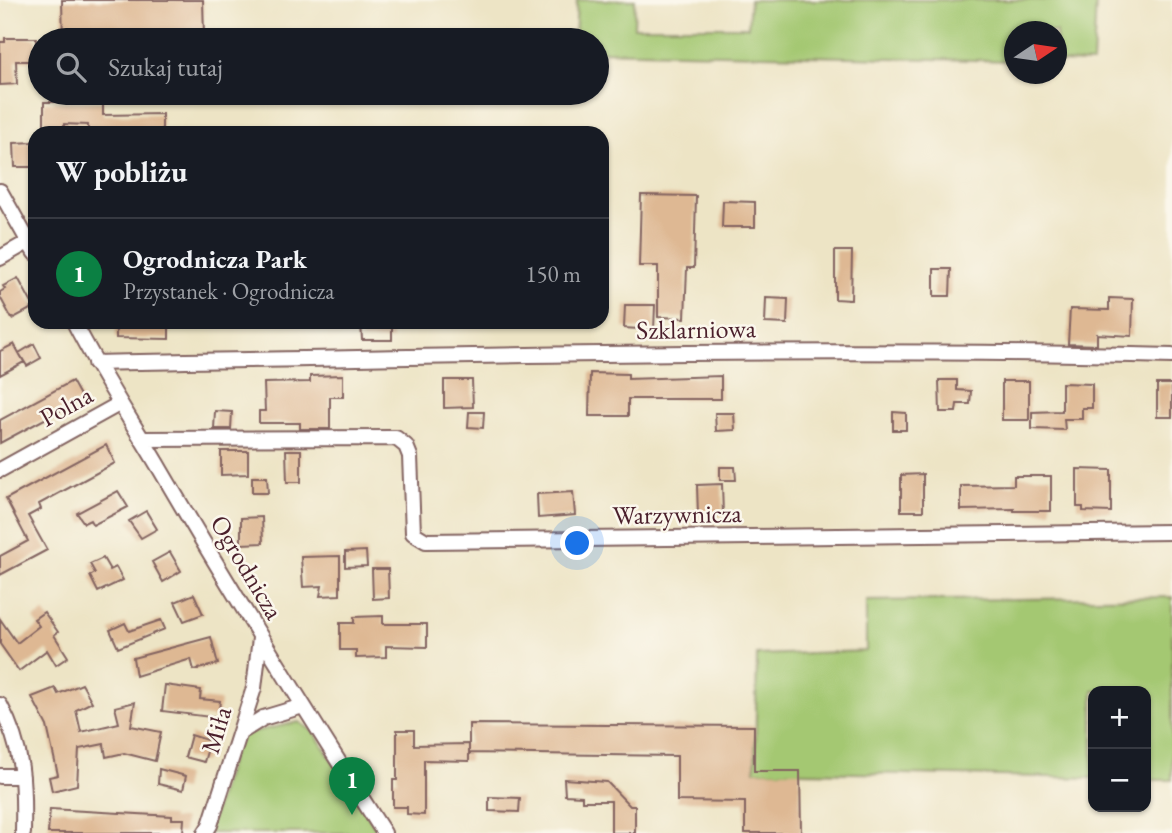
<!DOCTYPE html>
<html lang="pl">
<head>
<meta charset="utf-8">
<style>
	body { margin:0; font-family:"EB Garamond",serif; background:#242831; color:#f1f3f6 }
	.controls { position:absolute; right:21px; bottom:21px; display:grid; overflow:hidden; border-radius:14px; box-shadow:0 2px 5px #0004 }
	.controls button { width:63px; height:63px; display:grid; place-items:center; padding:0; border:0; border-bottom:2px solid #363941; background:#171b24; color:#f1f3f6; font:35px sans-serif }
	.compass { position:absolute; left:1004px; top:21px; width:63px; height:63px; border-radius:50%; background:#171b24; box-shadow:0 2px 5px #0004; rotate:77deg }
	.you { position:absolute; left:578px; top:544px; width:24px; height:24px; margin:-18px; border:5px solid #fff; border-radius:50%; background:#1a73e8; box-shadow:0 0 0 10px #1a73e833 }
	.badge { display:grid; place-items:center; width:46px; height:46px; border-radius:50%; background:#0b8043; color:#fff; font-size:23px; font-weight:700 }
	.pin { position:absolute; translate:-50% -58px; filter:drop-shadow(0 2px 4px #0008) }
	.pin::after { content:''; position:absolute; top:37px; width:24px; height:21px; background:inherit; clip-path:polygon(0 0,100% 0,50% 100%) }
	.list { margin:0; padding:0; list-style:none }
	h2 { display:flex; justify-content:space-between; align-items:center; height:91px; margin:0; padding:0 28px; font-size:30px }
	h2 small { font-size:23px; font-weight:400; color:#9ea1a6 }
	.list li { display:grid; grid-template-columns:46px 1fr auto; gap:21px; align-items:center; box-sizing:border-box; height:112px; padding:0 28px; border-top:2px solid #363941 }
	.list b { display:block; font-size:26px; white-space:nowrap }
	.list p { margin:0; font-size:23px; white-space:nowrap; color:#9ea1a6 }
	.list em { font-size:23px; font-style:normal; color:#9ea1a6 }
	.icon { flex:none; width:38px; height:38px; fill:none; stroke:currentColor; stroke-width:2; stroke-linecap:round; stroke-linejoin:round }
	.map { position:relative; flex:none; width:1172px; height:833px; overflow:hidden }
	.search { position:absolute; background:#171b24; box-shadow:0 2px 5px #0004; left:28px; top:28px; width:581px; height:77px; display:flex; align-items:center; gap:18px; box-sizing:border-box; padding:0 24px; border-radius:38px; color:#9ea1a6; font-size:26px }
	.panel { position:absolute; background:#171b24; box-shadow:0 2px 5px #0004; left:28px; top:126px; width:581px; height:203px; border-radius:21px }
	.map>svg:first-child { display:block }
	.green { fill:#a4c872; stroke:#77744e; stroke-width:2 }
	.building { fill:#deb893 }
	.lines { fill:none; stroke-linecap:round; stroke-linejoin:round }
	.street-casing { stroke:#836461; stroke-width:18 }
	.street { stroke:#fff; stroke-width:14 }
	.labels { text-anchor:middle; stroke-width:5; stroke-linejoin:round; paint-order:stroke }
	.street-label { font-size:26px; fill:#4a1f2b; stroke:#fbf7ec }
</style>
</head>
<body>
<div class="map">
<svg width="1172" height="833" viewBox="0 0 1172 833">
	<rect width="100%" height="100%" fill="#fbf7ec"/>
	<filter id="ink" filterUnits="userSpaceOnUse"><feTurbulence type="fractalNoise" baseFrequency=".0143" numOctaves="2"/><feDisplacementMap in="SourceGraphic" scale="14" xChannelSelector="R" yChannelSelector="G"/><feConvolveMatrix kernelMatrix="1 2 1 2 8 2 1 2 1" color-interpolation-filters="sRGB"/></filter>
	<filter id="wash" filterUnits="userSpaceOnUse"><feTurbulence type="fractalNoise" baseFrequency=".00686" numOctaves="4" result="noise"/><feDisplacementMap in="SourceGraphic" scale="28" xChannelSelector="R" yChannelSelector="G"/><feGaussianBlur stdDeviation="1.57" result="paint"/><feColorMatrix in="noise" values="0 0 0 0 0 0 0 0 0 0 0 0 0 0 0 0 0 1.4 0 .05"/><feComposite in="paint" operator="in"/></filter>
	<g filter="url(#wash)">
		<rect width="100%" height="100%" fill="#ede4c5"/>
		<path class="green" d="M577 0H635L634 27H748L750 0H1096L1093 63 1057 62 1056 32H1014V61L597 51V40H575Z
			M1172 597V780H1146V691H1093V778L755 771 757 655 866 651V601Z
			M299 722 314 732 379 833H208L238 735Z"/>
		<g id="blocks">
			<path class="building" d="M62 0H203L204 36 63 40Z
				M5 38H36V61H16L17 84 0 85V42H5Z
				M44 102H103V115L162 114V130L88 132V125L64 124V133H44Z
				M35 142V167H15L14 143Z
				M641 195 696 196 694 268H687L685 318 658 317V266H639Z
				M723 201 755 202V227H722Z
				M835 251H852L851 300 835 299Z
				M934 269H951L950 296H934Z
				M18 278 34 307 12 319 0 297V292L5 289 3 286Z
				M766 298 788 299 787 324 765 323Z
				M1109 298 1133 299 1132 336 1097 334V345L1068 344 1070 309 1109 310Z
				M625 305H655L654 330 624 328Z
				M116 322H169V339L116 338Z
				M361 322H392V340H362Z
				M14 344 24 362 0 375V351Z
				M34 344 41 358 27 366 19 353Z
				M590 373 628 374V379L721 376V399H628V416H589Z
				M343 375V397H330V429H300V423H259V411H265L264 383 310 382V376Z
				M444 380H472L473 407 444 408Z
				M939 380H957V390L971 391 970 404H957L956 412H940Z
				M72 381 82 399 0 443V420Z
				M1002 381H1029V420H1002Z
				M1062 383 1092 384V408H1082V419H1064L1065 430 1032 429V412L1062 411Z
				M1157 384H1172V417H1157Z
				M215 411 232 412 231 429H214Z
				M469 412H484L483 428 468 427Z
				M893 412 906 413V430H893Z
				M715 413H734L735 430 716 431Z
				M106 445 115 463 39 504 41 509 28 516 47 550 0 575V556L28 541 6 499Z
				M286 450H301V482H287Z
				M221 451H248V474L221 475Z
				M720 467H735L736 480H720Z
				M1077 469 1111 470V512L1083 511V507H1077Z
				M923 474V511H901V475Z
				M1014 476H1051V511H1014V509L961 510V486L1014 485Z
				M252 477H267L268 493H252Z
				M722 484 723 515H698L697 485Z
				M118 491 128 507 93 525 90 520 84 523 77 513Z
				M573 492 575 515 538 518 537 494Z
				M146 511 157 529 141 538 129 521Z
				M262 517 263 543 241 544V518Z
				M366 551 367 566 345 567V552Z
				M170 552 181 571 163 582 152 562Z
				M340 556V595L320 596 322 586 303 587 301 557Z
				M103 558 110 570 116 567 123 580 98 592 90 576 95 573 90 564Z
				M372 569H388L389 598 373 599Z
				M194 594 203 614 184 621 175 602Z
				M44 612 58 632 54 635 68 657 56 665 47 650 19 671 0 644V619L17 643 39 626 34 619Z
				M383 616V624H427V647L386 646V657L356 658V650H340V623H354V617Z
				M161 620 165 629 118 648 110 630 125 623 129 631Z
				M211 637 218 664 194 670 191 659 136 676 133 658Z
				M82 684 92 702 76 710 81 732 119 723 115 707 135 702 131 726 161 732 155 761 124 753 106 757 104 744 79 749 77 785 52 791 49 777 58 775 47 726 32 697 55 688 58 694Z
				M165 685 201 690 200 699 220 701 218 718 162 711Z
				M469 724 754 726V771H800L801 833H745V802L677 801V756L469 753Z
				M397 730H414V745L469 744V761L424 760V815L407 814V807H393V780H397Z
				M191 735 210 741 204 762 185 757Z
				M159 769 186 776 183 790 158 784Z
				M564 779 607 782 630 806H635V833H611V801H582V796L565 795Z
				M489 797 520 798 519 812 489 811Z
				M50 809 172 816V819H184L183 833H48Z"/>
		</g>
	</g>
	<g filter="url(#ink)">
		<use href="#blocks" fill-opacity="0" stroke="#836461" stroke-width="2"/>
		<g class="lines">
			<g class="street-casing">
				<path id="street" d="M0 191 35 253
					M0 258 28 242
					M74 322C100 373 131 420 160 469 232 592 307 713 384 833
					M95 363C454 356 813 347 1172 356
					M142 439 396 438 406 446 410 456 413 533 426 541 1172 532
					M0 470 119 404
					M0 705C24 750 24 784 23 833
					M241 732 263 718 303 706
					M0 776H22
					M205 833 210 825 254 688 260 638"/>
			</g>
			<use href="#street" class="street"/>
		</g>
	</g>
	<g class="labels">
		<g class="street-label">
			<text transform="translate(696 329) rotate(-1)" y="9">Szklarniowa</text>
			<text transform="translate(66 406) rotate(-29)" y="9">Polna</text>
			<text transform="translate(677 514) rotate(-1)" y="9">Warzywnicza</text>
			<text transform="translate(247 567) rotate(59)" y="9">Ogrodnicza</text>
			<text transform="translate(216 730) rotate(-73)" y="9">Miła</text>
		</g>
	</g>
</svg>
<div class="controls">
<button>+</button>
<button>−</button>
</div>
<svg class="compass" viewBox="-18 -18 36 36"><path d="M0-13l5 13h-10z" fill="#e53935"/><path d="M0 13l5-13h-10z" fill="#9ea1a6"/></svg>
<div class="you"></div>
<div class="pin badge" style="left:352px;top:815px">1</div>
<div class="search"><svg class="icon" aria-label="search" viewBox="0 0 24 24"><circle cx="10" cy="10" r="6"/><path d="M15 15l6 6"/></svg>Szukaj tutaj</div>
<section class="panel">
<h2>W pobliżu<small></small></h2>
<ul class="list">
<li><span class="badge">1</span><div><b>Ogrodnicza Park</b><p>Przystanek · Ogrodnicza</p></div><em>150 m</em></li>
</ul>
</section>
</div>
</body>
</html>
